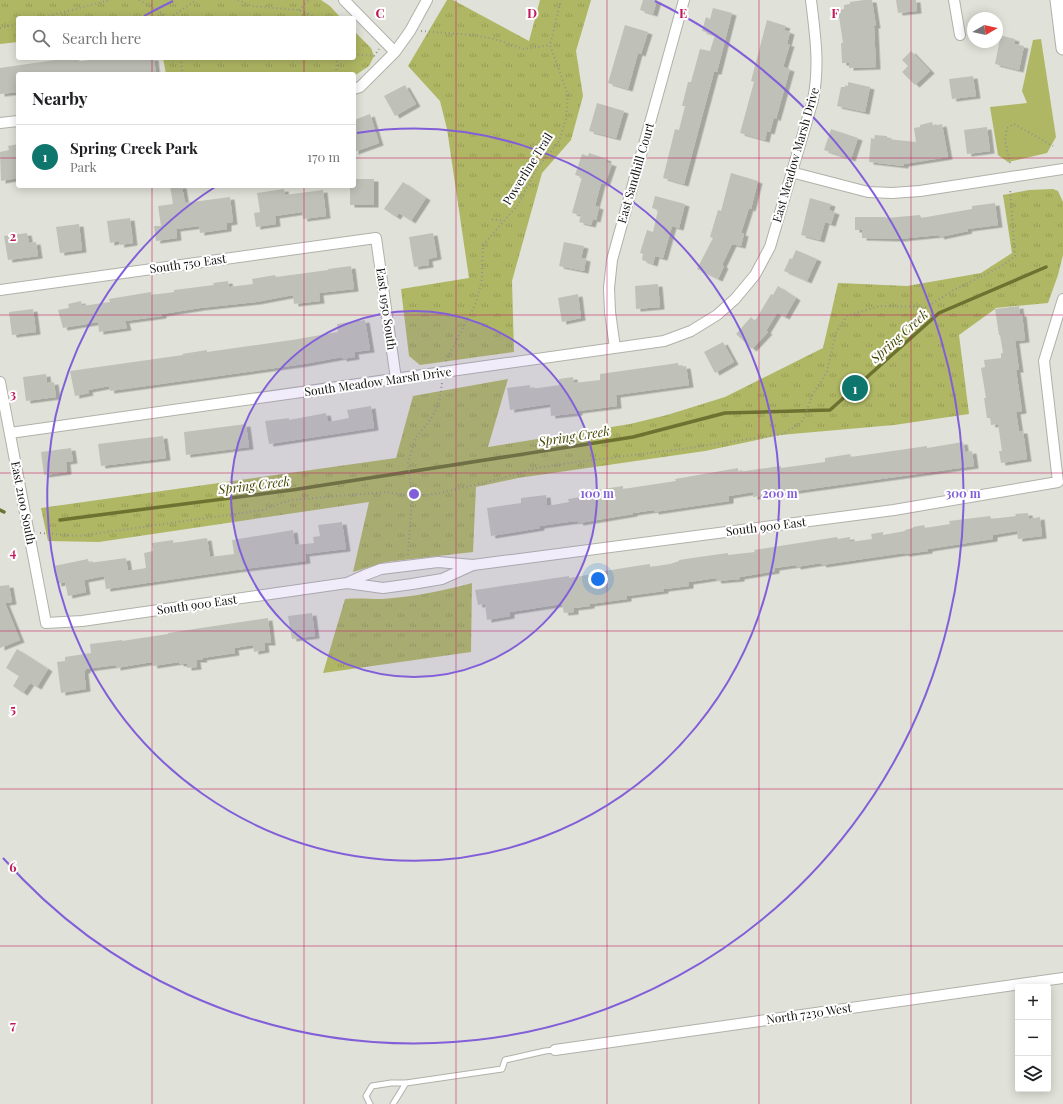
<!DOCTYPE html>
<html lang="en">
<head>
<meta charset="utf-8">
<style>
	body { margin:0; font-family:"Playfair Display",serif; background:#f6f6f6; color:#202124 }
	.controls { position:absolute; right:12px; bottom:12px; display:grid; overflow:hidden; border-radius:4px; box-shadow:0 2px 10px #0003 }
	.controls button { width:36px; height:36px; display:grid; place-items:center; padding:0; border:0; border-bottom:1px solid #e0e0e0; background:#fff; color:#202124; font:20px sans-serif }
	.compass { position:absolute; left:967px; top:12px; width:36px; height:36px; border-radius:50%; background:#fff; box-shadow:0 2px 10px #0003; rotate:81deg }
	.you { position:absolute; left:598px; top:579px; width:14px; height:14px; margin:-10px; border:3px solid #fff; border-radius:50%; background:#1a73e8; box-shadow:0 0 0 6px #1a73e833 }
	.badge { display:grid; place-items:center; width:26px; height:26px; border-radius:50%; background:#0f766e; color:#fff; font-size:13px; font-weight:700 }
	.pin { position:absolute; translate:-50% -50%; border:2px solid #fff; box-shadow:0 1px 4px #0006 }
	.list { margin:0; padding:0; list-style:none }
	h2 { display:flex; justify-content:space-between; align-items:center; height:52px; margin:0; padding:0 16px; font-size:17px }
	h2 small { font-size:13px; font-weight:400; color:#757577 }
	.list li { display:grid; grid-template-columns:26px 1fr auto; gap:12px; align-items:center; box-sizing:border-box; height:64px; padding:0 16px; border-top:1px solid #e0e0e0 }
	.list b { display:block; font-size:15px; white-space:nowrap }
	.list p { margin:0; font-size:13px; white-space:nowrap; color:#757577 }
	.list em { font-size:13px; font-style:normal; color:#757577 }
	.icon { flex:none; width:22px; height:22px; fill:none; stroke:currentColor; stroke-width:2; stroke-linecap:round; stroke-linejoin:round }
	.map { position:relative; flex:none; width:1063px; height:1104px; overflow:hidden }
	.search { position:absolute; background:#fff; box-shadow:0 2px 10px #0003; left:16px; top:16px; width:340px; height:44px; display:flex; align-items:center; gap:10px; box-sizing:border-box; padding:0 14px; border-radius:4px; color:#757577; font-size:15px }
	.panel { position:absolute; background:#fff; box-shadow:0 2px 10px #0003; left:16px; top:72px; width:340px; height:116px; border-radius:4px }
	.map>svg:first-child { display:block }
	.grass { fill:#afb764 }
	.park { fill:url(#park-tufts) }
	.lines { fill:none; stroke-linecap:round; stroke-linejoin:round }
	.stream { stroke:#6d7231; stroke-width:3.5 }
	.building { fill:#bfc1b8; filter:url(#shadow) }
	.service-casing { stroke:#b0b1a9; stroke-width:7 }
	.minor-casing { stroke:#b0b1a9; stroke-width:12 }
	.tertiary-casing { stroke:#b0b1a9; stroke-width:15 }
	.path { stroke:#93948d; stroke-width:2; stroke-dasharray:1 3; stroke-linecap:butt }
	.service { stroke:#fff; stroke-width:5 }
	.minor { stroke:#fff; stroke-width:10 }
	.tertiary { stroke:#fff; stroke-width:13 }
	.grid { fill:none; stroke:#c2185b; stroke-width:1; stroke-opacity:0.55 }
	.ring { fill:none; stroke:#825fd9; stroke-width:2 }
	.labels { text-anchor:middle; stroke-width:4; stroke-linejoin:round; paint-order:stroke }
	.street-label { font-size:12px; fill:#11120f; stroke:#fff }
	.water-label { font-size:13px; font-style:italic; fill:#454900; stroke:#fff }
	.grid-label { font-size:13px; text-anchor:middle; font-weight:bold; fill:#c2185b; stroke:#fff; stroke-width:4; stroke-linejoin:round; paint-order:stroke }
	.centre { fill:#825fd9; stroke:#fff; stroke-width:2 }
	.ring-label { font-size:12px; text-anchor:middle; font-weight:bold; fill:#825fd9; stroke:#fff; stroke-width:4; stroke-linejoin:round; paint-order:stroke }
</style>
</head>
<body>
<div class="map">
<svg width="1063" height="1104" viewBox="0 0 1063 1104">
	<defs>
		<pattern id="park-tufts" width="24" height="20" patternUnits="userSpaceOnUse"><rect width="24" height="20" fill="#afb764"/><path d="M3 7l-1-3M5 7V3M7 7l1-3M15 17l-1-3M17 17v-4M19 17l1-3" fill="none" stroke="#969c56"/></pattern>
		<filter id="shadow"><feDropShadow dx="4.5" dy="2.5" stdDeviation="0" flood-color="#0004"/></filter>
	</defs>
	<rect width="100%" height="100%" fill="#e0e1d8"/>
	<path class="grass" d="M1041 39 1056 137 1047 153 1008 162 998 155 990 107 1027 103 1022 91 1033 40Z"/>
	<path class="park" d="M0 0H321L330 6 341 18H18V42L0 44Z
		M447 0H453L529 41 540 0H591L576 51 583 96 571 140 542 173 512 281 514 352 420 365 409 356 401 289 469 278 447 129 440 101 408 66Z
		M354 31 371 48 374 56 369 66 354 76V74H166L163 58H354Z
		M1053 189 1058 191 1063 202V255L1058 275 1048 303 995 308V309L959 335 969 414 894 425 780 435 705 451 518 478 476 487 473 552 386 562 353 572 369 502 99 542 48 541 41 508 396 458 413 396 508 379 488 447 630 424 667 415 725 397 823 348 838 283 907 286 981 273 1012 253 1003 195 1029 190Z
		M472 583 471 652 323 673 345 599C357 598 370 599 382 599 412 597 443 591 472 583Z"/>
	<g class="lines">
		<path class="stream" d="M0 510 4 512
			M60 520 292 490 633 437 725 413 830 410 939 313 1046 267"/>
	</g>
	<path class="building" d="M643 0H657L653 14 640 10Z
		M864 0H872L876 26H874L876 67 849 68V63H842L841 43H843L838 10 844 9V5L850 4V2Z
		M896 0H916L917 11 898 13Z
		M713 8 732 13 717 72H714L684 184 663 178 675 129 679 130 685 106H682L688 82H691L700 49 710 51 715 35 702 31 706 17 710 19Z
		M767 20 786 26 784 30 790 32 787 44H790L783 67 790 69 776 119 774 117 770 132 767 131 765 140 740 133 754 82 751 81Z
		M625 25 648 32 641 54 638 53 628 89 608 83Z
		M1003 36 1015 39 1014 44 1024 46 1019 70 995 64 1000 39Z
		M911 51 930 71 915 85 902 72 908 66 902 60Z
		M69 58H75V62L104 58H154L156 74H18V92L0 94V68Z
		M973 76 976 96 952 99 949 79Z
		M848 82 870 87 865 112 837 106 841 87H845V85L848 86Z
		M405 85 416 104 395 116 384 96Z
		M597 103 624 111 616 138 589 131Z
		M370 114 379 143 354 152V120Z
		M932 122 933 126 942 124 948 157 904 164V166L869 162 871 138 874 139 875 135 887 136V139L916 142 914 128 920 127V125Z
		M987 127 990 151 967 154 964 130Z
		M831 129 858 138 851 159 824 150Z
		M18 144V178L1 181 0 152 9 150 8 146Z
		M589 153 607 159 606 162 612 164 605 184 601 183 595 206 599 207 596 220 593 219 591 225 579 222 581 215 572 213 582 177 575 175 582 154 588 156Z
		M731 173 758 181 751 209 749 208 741 233 744 234 741 246 732 244 722 265 724 266 718 279 697 269 713 238 710 237 718 210 721 211Z
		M354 179H374V205H350V186H354Z
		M403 182 426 198 411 221 399 213 396 217 384 209Z
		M170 186H182L185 203 230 197 233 222 227 223V229L200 233 199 226 176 229 177 238 156 241 154 226H161L158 206 173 204Z
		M284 189 285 195 323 190 326 216 303 219 302 212 275 216 276 224 256 227 254 213 260 212 257 193Z
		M655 196 685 204 679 228 672 226 663 258 655 256 653 264 642 260 643 254 640 253 647 230 653 232 658 210 652 208Z
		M810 198 831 204 829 210 835 212 831 224 825 222 820 240 801 235Z
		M995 203 998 225 967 229 968 231 940 237 939 235 899 239 862 238V230H855V217H886V218L920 215 921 218 972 209V206Z
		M130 218 133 243 120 245 119 241 110 243 107 221Z
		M79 224 82 250 60 253 56 227Z
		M27 233 29 243 36 242 38 256 8 260 4 236Z
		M433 233 437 257 428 259 429 265 414 267 409 237Z
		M564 242 584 246 581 258 586 259 584 271 559 266Z
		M796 250 817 259 807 281 784 271 790 258 792 259Z
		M351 266 354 289 319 293 320 301 294 304 293 295 256 302 200 308 162 314V316L125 321 127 328 99 332 98 322 63 328 58 310 69 308 68 304 81 301 82 306 110 302 109 299 151 292V295L174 292V290L214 285 213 283 228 281 229 287 253 284 252 279 275 275 276 277 328 270V269Z
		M658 284 660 307 636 309 635 286Z
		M778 286 796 298 785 317 777 313 766 331 768 332 752 349 736 334 751 317 755 321 771 294 773 295Z
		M578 294 581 318 562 322 558 298Z
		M1019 306 1020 314H1022L1025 340 1015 341 1019 370H1016L1022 411 1016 412 1019 431H1023L1027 459 1001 463 999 451H1002L998 424 991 425 990 418H987L984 398H986L981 368 985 367 984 360 1001 358V353H1003L1000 335H999L995 309Z
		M33 309 36 332 12 335 9 312Z
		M365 320 370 350 354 352 355 357 342 359V357L304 364 110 391 109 386 88 390 89 393 75 396 70 371 183 355 182 354 207 350V352L292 340 338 332 337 324Z
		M723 342 734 362 715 373 704 352Z
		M678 363 679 367 686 366 689 385 616 395 617 406 578 411V413L551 416 550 404 510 410 507 388 530 385V389L560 385 559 379 573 377 574 383 600 380V374Z
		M46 374 47 383 54 382 56 397 26 401 23 377Z
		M371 406 374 428 269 444 265 421 289 418V420L326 413 328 422 349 418 347 410Z
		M246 424 249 447 186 455 184 432Z
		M163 436 166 458 101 466 98 444Z
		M963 442 965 452 972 451 974 466 753 497V492L729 496V501L654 512V510L633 513V514L579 523 578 521 568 522 540 526V528L491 536 487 508 521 503V498L546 495 547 506 569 502 568 499 598 494 597 490 623 486V489L676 481 675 479 738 468V472L781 466V468L825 462V458L850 454 851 457 927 446V448Z
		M71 448 73 461 66 462 67 472 44 475 41 452Z
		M1028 513 1029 519 1040 517 1042 536 1018 539 1017 531 993 535V539L928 549V551L905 554 904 553 822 565 821 563 796 567V565L775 568V571L740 577V579L717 581 716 578 689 582V586L664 589V591L627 596V599L590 604V606L574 608V612L564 613 562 604 510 612V616L487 620 485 604 478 605 475 590 569 576V578L593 574V573L636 566 650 564V567L670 564 679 561V560L699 557 728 553V555L755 552 754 550 837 537 838 539 850 537V542L872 539 871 534 883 532V535L905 531V530L913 528V527L924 525 925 528 950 524 949 521 990 516 991 519 1016 516 1015 514Z
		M342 522 346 549 305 554 306 561 236 570 106 589 104 576 84 580 86 592 68 596 65 582 57 584 54 566 88 559 89 563 126 558 128 571 146 568 144 553 153 551 152 543 173 540V543L207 538 210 557 234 554 232 540 293 530 295 545 314 543 313 537 320 536 318 525Z
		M9 585 12 602 5 603 20 640 0 648V586Z
		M312 613 315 636 292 639 288 616Z
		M268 618 271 643H264L265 650 254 652 253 645 234 648 235 653 202 658 203 660H196L197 667 187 668V663L179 664V662L153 666 152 662 116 668V665L86 669V671H84L86 689 61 693 57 662 65 661V657L91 653 90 644 122 640V641L168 634V633Z
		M17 649 48 669 37 687 30 683 23 693 13 686 19 676 6 668Z"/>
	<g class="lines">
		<g class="service-casing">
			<path id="service" d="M370 1104 366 1096 372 1086 391 1083H406L502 1069 505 1060 545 1051 555 1050
				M393 1104 406 1083"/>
		</g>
		<g class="minor-casing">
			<path id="minor" d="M344 0 395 52
				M954 0 960 35
				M354 89 360 87 395 52 410 31 427 0
				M0 123 18 121
				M791 172 868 192 892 193 920 191 1063 169
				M0 290 376 238 396 379
				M615 348 610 312 609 288 612 260 684 0
				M0 382 46 623 82 621 347 583 383 588 412 584 442 579 473 565 438 562 381 569 365 575 347 583
				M10 433 664 341 691 331 717 315 735 299 755 275 770 247 813 100C820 65 815 34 811 0
				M473 565 894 510 1058 482 1044 361 1063 299
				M555 1050 1063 978"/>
		</g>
		<g class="tertiary-casing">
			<path id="tertiary" d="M1057 0 1063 48"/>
		</g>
		<path class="path" d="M139 0 162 13 166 18
			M238 0 251 6 299 10 319 18
			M299 10 309 0
			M41 18 110 0
			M170 18 196 0
			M0 28 18 24
			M421 31 474 35 494 39 524 49 550 45
			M354 54 374 56 379 49
			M180 58 183 74
			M336 74 337 58
			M1010 163 1005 140 1007 128 1014 124 1053 146
			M492 219 504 221
			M446 361 476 303 482 279 483 245 518 205 537 168 559 141 566 119 568 95 550 45 561 0
			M40 533 79 536 263 510 290 500 387 492 412 497 440 493 503 478 536 468 570 463 682 449 783 434 802 422 813 394 827 372 836 332 847 316 879 306 927 307 952 291 1002 266 1015 256 1010 189
			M408 555 412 497 408 463 415 439 430 420 436 410 440 398 442 383"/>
		<use href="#service" class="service"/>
		<use href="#minor" class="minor"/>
		<use href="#tertiary" class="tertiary"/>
	</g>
	<path class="grid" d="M152 0V18M304 0V18M456 0V1104M607 0V1104M759 0V1104M911 0V1104M152 58V74M304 58V74M0 158H18M354 158H1063M152 186V1104M304 186V1104M0 315H1063M0 473H1063M0 631H1063M0 789H1063M0 946H1063"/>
	<circle cx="414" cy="494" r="183" fill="#825fd9" fill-opacity=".12"/>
	<g class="ring">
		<circle cx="414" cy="494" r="183"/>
		<path d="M357 133A366 366 0 1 1 215 187"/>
		<path d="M144 16A549 549 0 0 1 173 1M655 1A549 549 0 1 1 3 858"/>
	</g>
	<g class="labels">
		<g class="street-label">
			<text transform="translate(796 155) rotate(-74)" y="4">East Meadow Marsh Drive</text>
			<text transform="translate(528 169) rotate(-58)" y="4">Powerline Trail</text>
			<text transform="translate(636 173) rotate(-74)" y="4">East Sandhill Court</text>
			<text transform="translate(188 264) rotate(-8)" y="4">South 750 East</text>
			<text transform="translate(386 309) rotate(82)" y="4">East 1950 South</text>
			<text transform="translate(378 382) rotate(-8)" y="4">South Meadow Marsh Drive</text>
			<text transform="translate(23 503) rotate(79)" y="4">East 2100 South</text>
			<text transform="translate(766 527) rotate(-7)" y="4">South 900 East</text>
			<text transform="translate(197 605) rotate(-8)" y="4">South 900 East</text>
			<text transform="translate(809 1014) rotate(-8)" y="4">North 7230 West</text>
		</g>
		<g class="water-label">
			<text transform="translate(899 336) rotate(-42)" y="5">Spring Creek</text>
			<text transform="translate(574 436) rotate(-9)" y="5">Spring Creek</text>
			<text transform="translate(254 485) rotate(-7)" y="5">Spring Creek</text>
		</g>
	</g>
	<g class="grid-label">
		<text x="380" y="18">C</text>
		<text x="532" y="18">D</text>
		<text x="683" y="18">E</text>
		<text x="835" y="18">F</text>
		<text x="13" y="241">2</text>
		<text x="13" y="399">3</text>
		<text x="13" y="557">4</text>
		<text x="13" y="714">5</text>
		<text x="13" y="872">6</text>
		<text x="13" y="1030">7</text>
	</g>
	<circle cx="414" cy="494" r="6" class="centre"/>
	<g class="ring-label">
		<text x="597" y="498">100 m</text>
		<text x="780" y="498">200 m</text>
		<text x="963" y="498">300 m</text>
	</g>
</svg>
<div class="controls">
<button>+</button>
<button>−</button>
<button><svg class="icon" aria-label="layers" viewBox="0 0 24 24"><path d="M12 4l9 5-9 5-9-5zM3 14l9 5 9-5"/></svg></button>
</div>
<svg class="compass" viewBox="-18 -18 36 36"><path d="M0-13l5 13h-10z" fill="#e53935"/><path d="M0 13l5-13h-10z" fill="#757577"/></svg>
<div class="you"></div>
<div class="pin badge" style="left:855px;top:388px">1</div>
<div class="search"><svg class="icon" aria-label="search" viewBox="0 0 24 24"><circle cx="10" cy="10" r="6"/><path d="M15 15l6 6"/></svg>Search here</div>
<section class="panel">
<h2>Nearby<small></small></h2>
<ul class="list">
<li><span class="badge">1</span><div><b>Spring Creek Park</b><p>Park</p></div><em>170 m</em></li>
</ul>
</section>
</div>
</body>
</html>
